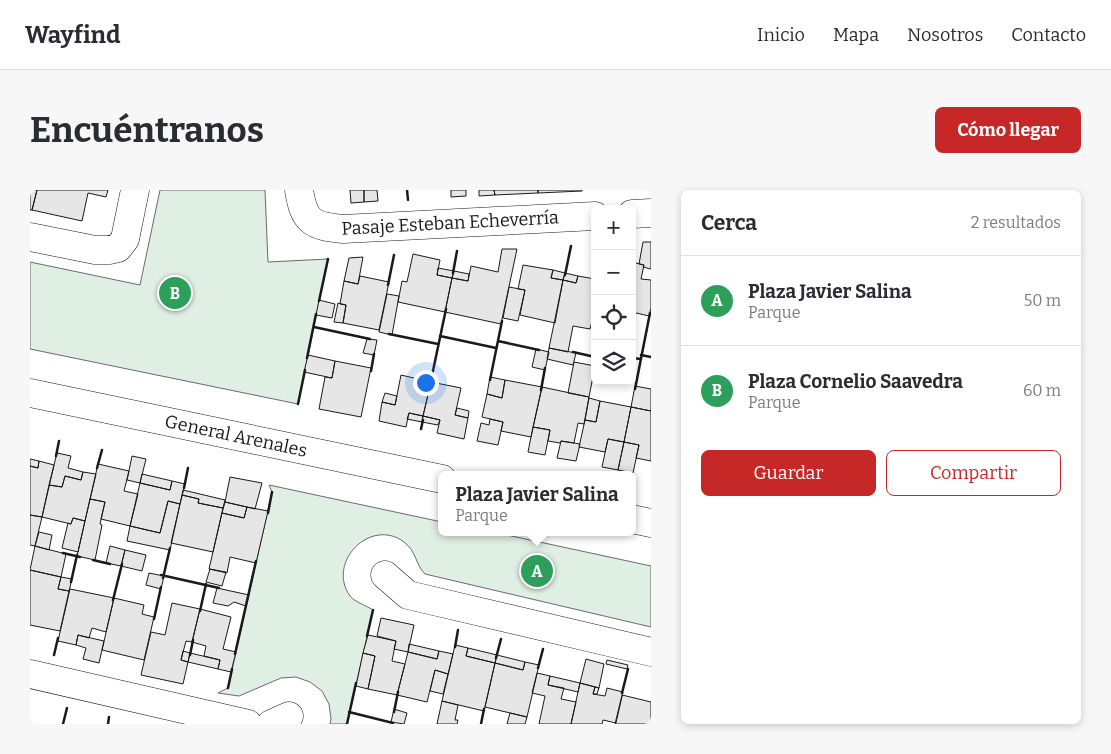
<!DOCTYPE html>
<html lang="es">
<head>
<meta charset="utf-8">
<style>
	body { margin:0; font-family:Bitter,serif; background:#f7f7f7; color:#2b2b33 }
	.controls { position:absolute; right:15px; top:15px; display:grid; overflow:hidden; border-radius:8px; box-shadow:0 2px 8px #0003 }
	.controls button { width:45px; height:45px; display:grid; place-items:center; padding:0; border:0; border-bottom:1px solid #e1e1e2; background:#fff; color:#2b2b33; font:25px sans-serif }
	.you { position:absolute; left:395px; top:192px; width:18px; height:18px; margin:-12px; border:4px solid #fff; border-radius:50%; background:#1a73e8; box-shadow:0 0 0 8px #1a73e833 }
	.badge { display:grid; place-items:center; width:32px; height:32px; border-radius:50%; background:#c62828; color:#fff; font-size:16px; font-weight:700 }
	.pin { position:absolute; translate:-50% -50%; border:2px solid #fff; box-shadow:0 1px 5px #0006 }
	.popup { position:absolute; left:408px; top:281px; width:198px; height:65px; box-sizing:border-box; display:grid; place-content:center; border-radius:8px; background:#fff; filter:drop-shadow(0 1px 4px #0005); font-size:16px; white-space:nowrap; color:#7c7c81 }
	.popup b { font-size:19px; color:#2b2b33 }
	.popup::after { content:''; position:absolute; left:50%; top:100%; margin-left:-10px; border:10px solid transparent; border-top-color:#fff }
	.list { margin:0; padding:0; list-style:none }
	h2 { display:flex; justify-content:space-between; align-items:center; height:65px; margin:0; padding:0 20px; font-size:21px }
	h2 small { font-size:16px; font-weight:400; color:#7c7c81 }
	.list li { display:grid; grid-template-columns:32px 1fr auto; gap:15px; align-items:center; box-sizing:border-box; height:90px; padding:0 20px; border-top:1px solid #e1e1e2 }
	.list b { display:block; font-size:19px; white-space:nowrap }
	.list p { margin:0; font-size:16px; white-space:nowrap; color:#7c7c81 }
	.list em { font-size:16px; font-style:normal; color:#7c7c81 }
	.actions { display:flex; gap:10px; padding:15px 20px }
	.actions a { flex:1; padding:11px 0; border:1px solid #c62828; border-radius:8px; text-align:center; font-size:18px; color:#c62828 }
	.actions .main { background:#c62828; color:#fff }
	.icon { flex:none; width:28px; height:28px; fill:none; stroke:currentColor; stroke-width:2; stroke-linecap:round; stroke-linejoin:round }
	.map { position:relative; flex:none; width:621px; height:534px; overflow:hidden; border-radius:8px }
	header { display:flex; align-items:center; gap:30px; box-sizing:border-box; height:70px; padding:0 25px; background:#fff; border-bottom:1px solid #e1e1e2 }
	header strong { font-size:24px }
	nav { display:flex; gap:28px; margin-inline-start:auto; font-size:18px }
	.intro { display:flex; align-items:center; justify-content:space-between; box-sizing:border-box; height:120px; padding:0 30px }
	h1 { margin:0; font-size:35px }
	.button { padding:12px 22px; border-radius:8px; background:#c62828; color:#fff; font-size:18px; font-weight:700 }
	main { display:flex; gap:30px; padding:0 30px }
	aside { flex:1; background:#fff; border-radius:8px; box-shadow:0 2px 8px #0003 }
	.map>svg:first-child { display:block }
	.green { fill:#e0efe3; stroke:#6a6a6a }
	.building { fill:#e6e6e6; stroke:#1a1a1a }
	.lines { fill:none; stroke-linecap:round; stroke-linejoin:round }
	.minor-casing { stroke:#1a1a1a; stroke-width:29 }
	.minor { stroke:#fff; stroke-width:28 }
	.wall { stroke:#1a1a1a; stroke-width:2.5 }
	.labels { text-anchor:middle; stroke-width:4; stroke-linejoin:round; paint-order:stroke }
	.street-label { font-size:18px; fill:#1a1a1a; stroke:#fff }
</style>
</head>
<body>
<header>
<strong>Wayfind</strong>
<nav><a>Inicio</a><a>Mapa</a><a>Nosotros</a><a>Contacto</a></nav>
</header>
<div class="intro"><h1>Encuéntranos</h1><a class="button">Cómo llegar</a></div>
<main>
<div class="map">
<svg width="621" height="534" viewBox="0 0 621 534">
	<rect width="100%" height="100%" fill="#fff"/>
	<path class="green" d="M130 0H235L238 72 298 69 268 214 0 159V72L110 95Z
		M239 295 412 332V342H463L621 376V437L395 384C385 374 387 362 374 352 341 327 296 372 320 406 325 412 337 416 343 420L317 534H300L301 529 299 514 292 501 280 492 266 487 251 488 209 506 188 503 198 498 242 302Z"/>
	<path class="building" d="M0 0H7L2 20H0Z
		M7 0H78L76 7 58 3 52 31 2 20Z
		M320 0H334V12L321 13Z
		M334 0H347L348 11 334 12Z
		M421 0H436V6L421 7Z
		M449 0H464L465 5 449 6Z
		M464 0H508V3L465 5Z
		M508 0H552V1L508 3Z
		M613 52H621V79L613 77 614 75 609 74Z
		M472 59H487L471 134 415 122 422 88 438 91 441 76 468 82Z
		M383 64 410 70 407 85 422 88 415 122 368 112 372 91 377 92Z
		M333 67 328 94 314 91 319 68Z
		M602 72 614 75 611 89 621 90V118L619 126 602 122Z
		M493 75 523 80 521 88 533 90 525 133 490 125 495 100 488 99Z
		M408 78 424 81 422 88 407 85Z
		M523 80 535 83 533 90 521 88Z
		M424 81 439 84 438 91 422 88Z
		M535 83 548 86 546 93 533 90Z
		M330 86 359 92 349 140 313 133 316 115 310 114 314 91 328 94Z
		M548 86 565 89V121L560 139 543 136 538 162 519 158 533 90 546 93Z
		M479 97 495 100 488 131 473 128Z
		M357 104 369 106 362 145 349 142Z
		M289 110 305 114 302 128 286 125Z
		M308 113 316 115 313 133 304 132Z
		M337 149 347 150 344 165 333 163Z
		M519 158 546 163 543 175 517 169Z
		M506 159 519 162 515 180 502 177Z
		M278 165 305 171 302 188 274 182Z
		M305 171 341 178 331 227 289 219 295 187 302 188Z
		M544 172 565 176 559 207 538 203Z
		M371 185 401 192 393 226 379 223 376 237 349 231 352 212 365 215Z
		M460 187 475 190 472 208 457 204Z
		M475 190 512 197 501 247 471 241 473 232 452 227 457 204 472 208Z
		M401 192 431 198 425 225 438 228 434 249 407 243 410 230 393 226Z
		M605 196 621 199V221L601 217Z
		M512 197 559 207 554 234 548 233 544 253 531 251 530 253 518 251 520 240 503 237Z
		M355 203 367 206 365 215 352 212Z
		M559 208 570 211 566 232 555 230Z
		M570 211 601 217 594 252 578 249 575 262 549 257 555 230 566 232Z
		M601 217 621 221V271L606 268 609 255 594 252Z
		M427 218 439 221 438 228 425 225Z
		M379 223 393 226 392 232 377 229Z
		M393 226 410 230 408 235 392 232Z
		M460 229 473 232 468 255 447 251 451 233 459 235Z
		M503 237 520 240 515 265 498 262Z
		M578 249 594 252 588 280 572 277Z
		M531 251 550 254 546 271 527 268Z
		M594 252 609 255 603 283 588 280Z
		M27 263 41 266 38 278 53 282 51 290 35 286 32 297 19 295Z
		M102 266 116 269 110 293 97 290Z
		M0 269 9 271 8 278 0 276Z
		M9 271 24 275 12 327 0 325V276L8 278Z
		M68 274 99 281 94 301 108 304 100 336 71 329 75 312 60 309Z
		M53 282 66 284 55 331 43 328 41 334 12 327 19 295 32 297 35 286 51 290Z
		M112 284 142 291 140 300 110 293Z
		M200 287 232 293 225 319 195 312Z
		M142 291 155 294 150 314 138 311 130 343 100 336 110 293 140 300Z
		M153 300 195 310 193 318 168 313 169 309 152 305Z
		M152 305 169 309 168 313 193 318 183 362 141 353Z
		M60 309 75 312 70 334 72 335 65 370 47 366Z
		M138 311 150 314 140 360 97 351 100 336 130 343Z
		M195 312 217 317 214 328 192 323Z
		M217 317 238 321 226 373 200 367 197 383 179 379 192 323 214 328Z
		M0 325 12 327 5 356 0 355Z
		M43 328 55 331 48 362 32 358 38 333 41 334Z
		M9 342 22 345 19 360 5 356Z
		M5 356 36 364 31 387 0 380Z
		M80 356 95 360 91 376 76 373Z
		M95 360 116 365 112 381 91 376Z
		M180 379 196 382 192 396 176 392Z
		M0 380 31 387 28 399 39 401 30 441 0 435Z
		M119 383 134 386 131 399 116 395Z
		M31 387 42 389 39 401 28 399Z
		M187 398 219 405 216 416 204 412 198 416 183 413Z
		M40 399 84 408 76 442 62 438 59 448 48 445 46 455 28 451Z
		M84 408 114 415 112 424 124 427 114 470 72 460Z
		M142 413 170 419 162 452 156 451 151 470 158 472 153 494 111 485 121 442 135 445Z
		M170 419 201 427 193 459 206 462 201 482 188 479 190 470 174 466 176 456 162 452Z
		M351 428 384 435 378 462 364 459 366 451 347 446Z
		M48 445 74 451 69 473 53 469 56 458 46 455Z
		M338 445 366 451 362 471 375 474 367 505 338 499 345 466 333 463Z
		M379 454 409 461 407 469 378 462Z
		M425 455 438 458 436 466 465 473 454 521 412 511Z
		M438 458 467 465 465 473 436 466Z
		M153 461 160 463 158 472 151 470Z
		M409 461 423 464 418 484 405 480 397 512 367 505 378 462 407 469Z
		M160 463 190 470 188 479 158 472Z
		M333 463 345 466 338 499 326 496Z
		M467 465 495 472 493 480 465 473Z
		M556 469 574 474 569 498 550 493Z
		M577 470 598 475 597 479 576 474Z
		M495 472 509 475 497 527 455 517 465 473 493 480Z
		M405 480 418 484 413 504 400 501Z
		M507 483 520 486 518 495 534 498 531 509 546 512 541 534H509L515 506 502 503Z
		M520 486 550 493 548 502 518 495Z
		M550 493 565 497 563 504 575 506 577 498 593 502 586 533 573 530 572 534H541Z
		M565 497 569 498 567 504H563Z
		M592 505 621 512V534H585Z
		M412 511 428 515 425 530H428L427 534H407Z
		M364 519 377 523 374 534 361 532Z
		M480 523 497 527 495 534H477Z"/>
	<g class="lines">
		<g class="minor-casing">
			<path id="minor" d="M269 0C274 32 282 36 313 39L565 26
				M602 24 621 23
				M0 47 65 60H79L88 58 95 49 105 0
				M0 203 412 289
				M602 329 621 333
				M355 385 378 405 621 462
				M0 484 218 534
				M241 534 259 526"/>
		</g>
		<use href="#minor" class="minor"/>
		<path class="wall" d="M377 0 378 10
			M423 83 427 61
			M535 85 541 56
			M358 95 364 65
			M289 111 298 69
			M284 137 340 149
			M359 144 408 154
			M410 146 466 158
			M468 151 509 160
			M543 162 565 167
			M611 165 621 167
			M277 168 286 124
			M602 168 611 169
			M341 181 344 164
			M460 190 472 131
			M400 195 416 119
			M605 199 620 123
			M511 200 515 178
			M268 214 275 180
			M391 239 393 230
			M26 266 29 251
			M67 278 72 260
			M154 298 158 278
			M238 323 242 302
			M33 363 50 367
			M63 370 80 374
			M131 385 189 398
			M133 388 140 358
			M41 392 47 365
			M83 410 92 374
			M170 421 176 394
			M124 429 131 397
			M337 446 343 420
			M425 457 428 440
			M205 464 226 371
			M24 465 28 448
			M160 465 163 450
			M466 468 471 449
			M508 478 513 459
			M198 498 202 479
			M592 503 598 479
			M319 522 363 533
			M364 522 368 502
			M33 534 37 518
			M78 534 79 527
			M317 534 326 493
			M451 534 454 519"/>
	</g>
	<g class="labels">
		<g class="street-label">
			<text transform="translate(420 33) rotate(-3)" y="6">Pasaje Esteban Echeverría</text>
			<text transform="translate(206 246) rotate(12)" y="6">General Arenales</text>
		</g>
	</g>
</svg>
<div class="controls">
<button>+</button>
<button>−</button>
<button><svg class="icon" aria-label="locate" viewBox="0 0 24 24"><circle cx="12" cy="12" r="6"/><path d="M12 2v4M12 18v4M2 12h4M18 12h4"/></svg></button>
<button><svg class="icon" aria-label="layers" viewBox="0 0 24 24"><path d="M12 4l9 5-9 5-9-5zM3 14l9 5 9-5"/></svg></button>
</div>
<div class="you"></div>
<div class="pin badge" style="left:507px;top:381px;background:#2e9e5b">A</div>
<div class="popup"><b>Plaza Javier Salina</b>Parque</div>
<div class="pin badge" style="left:145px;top:103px;background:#2e9e5b">B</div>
</div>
<aside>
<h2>Cerca<small>2 resultados</small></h2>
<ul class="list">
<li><span class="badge" style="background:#2e9e5b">A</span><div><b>Plaza Javier Salina</b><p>Parque</p></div><em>50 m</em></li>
<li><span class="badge" style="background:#2e9e5b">B</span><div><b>Plaza Cornelio Saavedra</b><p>Parque</p></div><em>60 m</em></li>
</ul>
<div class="actions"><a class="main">Guardar</a><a>Compartir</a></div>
</aside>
</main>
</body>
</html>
